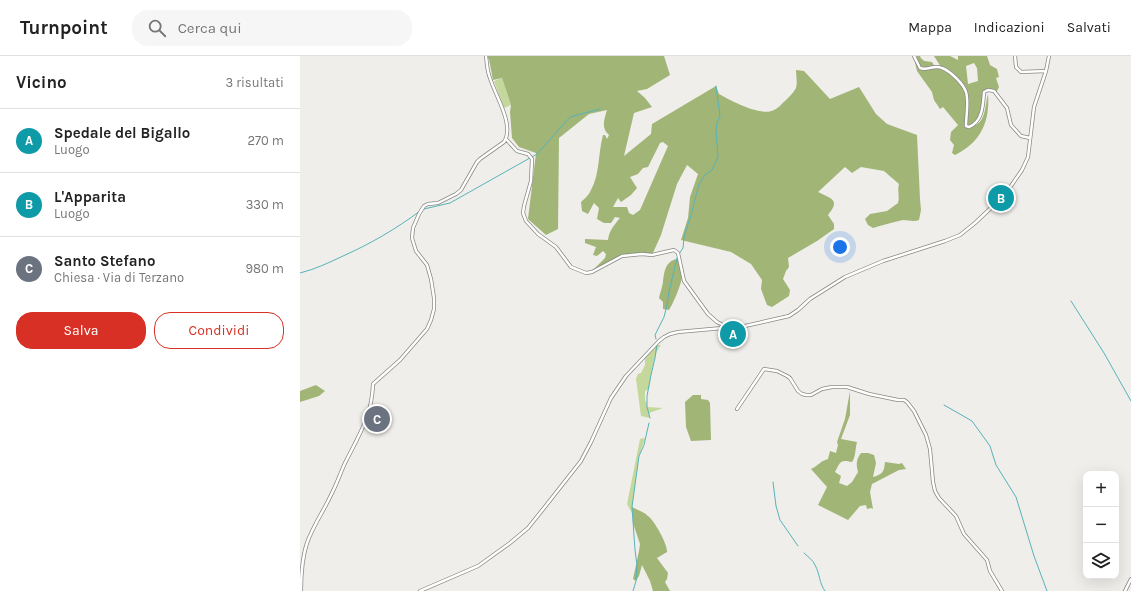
<!DOCTYPE html>
<html lang="it">
<head>
<meta charset="utf-8">
<style>
	body { margin:0; font-family:Karla,sans-serif; background:#f6f6f6; color:#222 }
	.controls { position:absolute; right:12px; bottom:12px; display:grid; overflow:hidden; border-radius:8px; box-shadow:0 4px 16px #0002 }
	.controls button { width:36px; height:36px; display:grid; place-items:center; padding:0; border:0; border-bottom:1px solid #e0e0e0; background:#fff; color:#222; font:20px sans-serif }
	.you { position:absolute; left:540px; top:191px; width:14px; height:14px; margin:-10px; border:3px solid #fff; border-radius:50%; background:#1a73e8; box-shadow:0 0 0 6px #1a73e833 }
	.badge { display:grid; place-items:center; width:26px; height:26px; border-radius:50%; background:#d93025; color:#fff; font-size:13px; font-weight:700 }
	.pin { position:absolute; translate:-50% -50%; border:2px solid #fff; box-shadow:0 1px 4px #0006 }
	.list { margin:0; padding:0; list-style:none }
	h2 { display:flex; justify-content:space-between; align-items:center; height:52px; margin:0; padding:0 16px; font-size:17px }
	h2 small { font-size:13px; font-weight:400; color:#767676 }
	.list li { display:grid; grid-template-columns:26px 1fr auto; gap:12px; align-items:center; box-sizing:border-box; height:64px; padding:0 16px; border-top:1px solid #e0e0e0 }
	.list b { display:block; font-size:15px; white-space:nowrap }
	.list p { margin:0; font-size:13px; white-space:nowrap; color:#767676 }
	.list em { font-size:13px; font-style:normal; color:#767676 }
	.actions { display:flex; gap:8px; padding:12px 16px }
	.actions a { flex:1; padding:9px 0; border:1px solid #d93025; border-radius:16px; text-align:center; font-size:14px; color:#d93025 }
	.actions .main { background:#d93025; color:#fff }
	.icon { flex:none; width:22px; height:22px; fill:none; stroke:currentColor; stroke-width:2; stroke-linecap:round; stroke-linejoin:round }
	.map { position:relative; flex:none; width:831px; height:535px; overflow:hidden }
	header { display:flex; align-items:center; gap:24px; box-sizing:border-box; height:56px; padding:0 20px; background:#fff; border-bottom:1px solid #e0e0e0 }
	header strong { font-size:19px }
	nav { display:flex; gap:22px; margin-inline-start:auto; font-size:14px }
	.search { width:280px; height:36px; background:#f6f6f6; display:flex; align-items:center; gap:10px; box-sizing:border-box; padding:0 14px; border-radius:16px; color:#767676; font-size:15px }
	main { display:flex }
	aside { flex:1; background:#fff }
	.map>svg:first-child { display:block }
	.green { fill:#c4d89b }
	.forest { fill:#a1b576; fill-rule:evenodd }
	.lines { fill:none; stroke-linecap:round; stroke-linejoin:round }
	.stream { stroke:#56b3ba; stroke-width:1 }
	.minor-casing { stroke:#898884; stroke-width:4 }
	.minor { stroke:#fff; stroke-width:2.5 }
</style>
</head>
<body>
<header>
<strong>Turnpoint</strong>
<div class="search"><svg class="icon" aria-label="search" viewBox="0 0 24 24"><circle cx="10" cy="10" r="6"/><path d="M15 15l6 6"/></svg>Cerca qui</div>
<nav><a>Mappa</a><a>Indicazioni</a><a>Salvati</a></nav>
</header>
<main>
<aside>
<h2>Vicino<small>3 risultati</small></h2>
<ul class="list">
<li><span class="badge" style="background:#0f9aa8">A</span><div><b>Spedale del Bigallo</b><p>Luogo</p></div><em>270 m</em></li>
<li><span class="badge" style="background:#0f9aa8">B</span><div><b>L'Apparita</b><p>Luogo</p></div><em>330 m</em></li>
<li><span class="badge" style="background:#6b7280">C</span><div><b>Santo Stefano</b><p>Chiesa · Via di Terzano</p></div><em>980 m</em></li>
</ul>
<div class="actions"><a class="main">Salva</a><a>Condividi</a></div>
</aside>
<div class="map">
<svg width="831" height="535" viewBox="0 0 831 535">
	<rect width="100%" height="100%" fill="#efeeea"/>
	<path class="green" d="M202 22 211 49 204 52 194 25Z
		M358 289H361C353 298 351 321 349 333L345 335V344L347 348V351L363 352 349 357 350 362 341 360 336 323 338 318 341 317 345 309V302Z
		M345 382 339 400 332 451V457L327 448 340 383Z"/>
	<path class="forest" d="M186 0H364L370 19 347 33 337 35 345 42 352 51 334 57 324 100 351 78 352 68 416 30 419 38C431 45 462 61 474 54 479 52 482 47 486 44 499 31 497 32 496 14L504 15 530 43 559 31 576 58 587 68 617 79 620 143 621 154 619 164C614 166 608 164 603 164 593 166 583 169 573 172L568 169 565 163 570 158 587 155 598 147C600 140 597 135 599 128L584 115 561 111 552 117 545 111 518 136C531 143 541 143 528 159L534 168V173L517 185 488 202 489 211 486 215 483 223 490 234 489 240 472 251 467 249 461 233 462 224 451 208 431 196 381 184 388 162 390 141 398 118 387 109 377 128 361 179 352 199 322 200 298 213H294L305 202 306 198 303 195 297 200 293 199 296 191 285 187V183L308 184C309 175 314 169 320 162L315 161 311 167H304L297 163 299 152 294 147 288 158 282 155 281 146C285 142 289 139 291 134 300 118 298 97 303 79H305L307 83 309 79C301 72 304 64 307 54L289 58 259 82 258 173 246 179 228 163 236 97 219 91 212 82 210 56 211 49 202 22 193 24 189 3ZM363 86 368 90 340 154 333 159 329 157 327 151H313L318 142 321 146 331 139 337 132 330 121 338 118 343 112 348 111 360 87Z
		M617 0H620C622 6 627 5 632 6L635 11H641L634 0H650L658 4V0H687L690 9 697 13 699 21 696 22 699 31 696 37 688 34 684 36 681 61 672 70C686 68 685 49 688 38 690 66 681 86 655 99L652 97 654 89 650 84 651 76 658 69 643 51 640 53 634 44 632 36 617 15 615 6ZM674 7 677 12 678 25 668 28 666 10Z
		M377 203 379 204C380 209 382 215 382 220 382 227 373 248 369 254L363 253V246L359 242C360 237 362 232 363 226 364 217 365 205 377 203Z
		M16 329 25 335 19 340 0 346V335Z
		M550 335V359L541 383 557 386C555 393 556 400 552 406 540 403 540 406 535 416L541 420 539 427 547 430 552 426 558 416C556 408 556 404 561 397H568L574 399 576 407 573 421C583 418 584 416 585 406L599 408 602 407 606 413 599 414 572 428 570 436 573 453 571 452 567 453 566 449 560 450 548 464 518 449 527 431 511 413C518 410 520 405 528 403L530 395 536 397 538 389 537 386 545 363Z
		M393 339H401V343L408 344 410 347 411 384 391 385 386 371 385 346Z
		M332 451C337 454 344 456 348 460 354 464 368 489 367 496L357 502 368 517 367 523 365 526 370 535H353L350 525 342 509 339 520 336 525 333 523 339 495 340 488 333 467Z"/>
	<g class="lines">
		<path class="stream" d="M124 153 150 147 237 98 270 61 300 53
			M379 198 383 192 384 181 391 159 399 128 405 119 412 114 418 101 416 74 417 67 420 60 416 30
			M0 217C16 213 28 207 43 200 70 188 96 173 120 155
			M771 245 804 297 831 345
			M356 283 355 279 364 261 367 249 369 236 377 202
			M644 349 672 365 690 390 696 409 716 441 734 500 747 535
			M350 362 347 351V340L351 319 355 302 357 288
			M473 426 476 450 480 464 498 490
			M504 497C508 501 513 504 515 509 520 518 519 527 525 535
			M333 535 336 525 337 509 335 494 332 451 339 400 344 389 349 367"/>
		<g class="minor-casing">
			<path id="minor" d="M614 0 620 12C628 15 634 8 642 12 650 15 663 27 666 36 669 46 666 60 666 70L669 71C683 65 683 49 684 36L688 34 694 35 707 52 711 69 721 80 730 82
				M715 0 716 11 721 16 746 15
				M206 83 217 95 228 98 232 103 231 125 224 150 223 157 226 165 238 178 256 191 271 211 286 217 292 216 322 200 342 198 352 199 374 194 378 197 384 225 408 258 417 266 427 271
				M437 353 464 313 477 315 487 320 490 322 498 335 502 338 506 339H511L522 333 532 331H547L569 338 598 344H604L607 346 614 355 626 379 630 393 633 426 635 435 639 442 656 460 664 478 687 504 690 515 702 535
				M1 535C1 519 2 502 7 487 13 470 23 456 30 441 36 430 40 418 45 407 59 379 72 360 73 328L100 304 127 273 131 264 134 253V242L131 223 127 209 116 195 112 182 113 172 119 158 124 150 128 148 138 147 156 138 161 134 177 106 180 103 204 86C215 69 195 39 190 22 187 15 187 7 186 0
				M120 535 178 510 210 487 228 472 244 452 281 405 291 386 311 342 326 320 359 285 364 281 370 278 378 276 445 270 489 260 498 254 510 243 545 221 583 205 645 185 660 179 675 167 694 149 711 130 722 114 728 101 734 51 746 15 749 0
				M825 535 831 523"/>
		</g>
		<use href="#minor" class="minor"/>
	</g>
</svg>
<div class="controls">
<button>+</button>
<button>−</button>
<button><svg class="icon" aria-label="layers" viewBox="0 0 24 24"><path d="M12 4l9 5-9 5-9-5zM3 14l9 5 9-5"/></svg></button>
</div>
<div class="you"></div>
<div class="pin badge" style="left:433px;top:278px;background:#0f9aa8">A</div>
<div class="pin badge" style="left:701px;top:142px;background:#0f9aa8">B</div>
<div class="pin badge" style="left:77px;top:363px;background:#6b7280">C</div>
</div>
</main>
</body>
</html>
